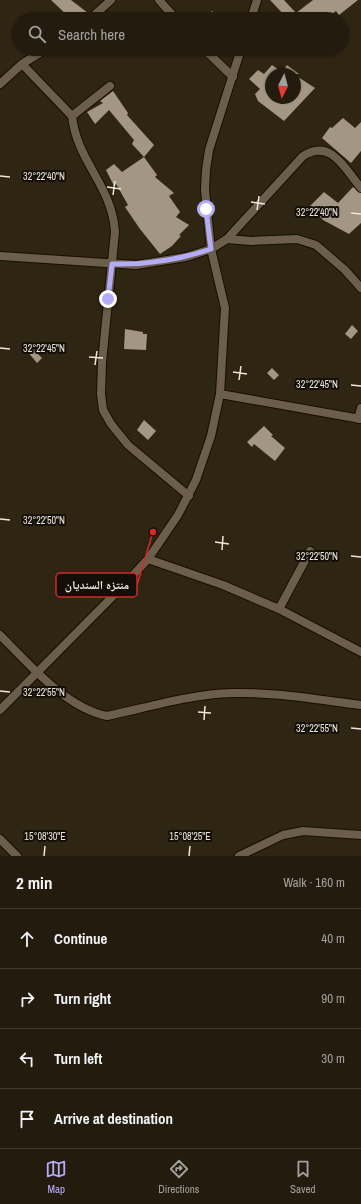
<!DOCTYPE html>
<html lang="en">
<head>
<meta charset="utf-8">
<style>
	body { margin:0; font-family:"Archivo Narrow","Noto Naskh Arabic",sans-serif; background:#2b2517; color:#f1f3f6 }
	.compass { position:absolute; left:265px; top:68px; width:36px; height:36px; border-radius:50%; background:#231c0e; box-shadow:0 1px 3px #0004; rotate:186deg }
	.stop { position:absolute; width:12px; height:12px; margin:-9px; border:3px solid #b5acf8; border-radius:50%; background:#fff }
	.stop.end { background:#b5acf8; border-color:#fff; box-shadow:0 1px 4px #0008 }
	.list { margin:0; padding:0; list-style:none }
	h2 { display:flex; justify-content:space-between; align-items:center; height:52px; margin:0; padding:0 16px; font-size:17px }
	h2 small { font-size:13px; font-weight:400; color:#a3a19e }
	.list li { display:grid; grid-template-columns:26px 1fr auto; gap:12px; align-items:center; box-sizing:border-box; height:60px; padding:0 16px; border-top:1px solid #403a2e }
	.list b { display:block; font-size:15px; white-space:nowrap }
	.list em { font-size:13px; font-style:normal; color:#a3a19e }
	.icon { flex:none; width:22px; height:22px; fill:none; stroke:currentColor; stroke-width:2; stroke-linecap:round; stroke-linejoin:round }
	.map { position:relative; flex:none; width:361px; height:856px; overflow:hidden }
	.search { position:absolute; background:#231c0e; box-shadow:0 1px 3px #0004; left:12px; right:12px; top:12px; height:44px; display:flex; align-items:center; gap:10px; box-sizing:border-box; padding:0 14px; border-radius:22px; color:#a3a19e; font-size:15px }
	.sheet { height:292px; background:#231c0e }
	nav { display:flex; justify-content:space-around; align-items:center; box-sizing:border-box; height:56px; border-top:1px solid #403a2e; background:#231c0e; font-size:11px; color:#a3a19e }
	nav a { display:grid; justify-items:center; gap:2px }
	nav .on { color:#b5acf8 }
	.map>svg:first-child { display:block }
	.building { fill:#a39682 }
	.lines { fill:none; stroke-linecap:round; stroke-linejoin:round }
	.minor-casing { stroke:#170e01; stroke-width:10 }
	.minor { stroke:#6b5f4c; stroke-width:8 }
	.route { stroke:#b5acf8; stroke-width:5 }
	.ticks { fill:none; stroke:#ede6db; stroke-width:1.5 }
	.ticks-label { font-size:10px; text-anchor:middle; fill:#ede6db; stroke:#130f08; stroke-width:4; stroke-linejoin:round; paint-order:stroke }
	.leader { fill:none; stroke:#d62828; stroke-width:1.5 }
	.callout-dot { fill:#d62828; stroke:#130f08; stroke-width:1.5 }
	.callout { fill:#130f08; stroke:#d62828; stroke-width:1.5 }
	.callout-label { font-size:12px; text-anchor:middle; font-weight:bold; fill:#ede6db }
</style>
</head>
<body>
<div class="map">
<svg width="361" height="856" viewBox="0 0 361 856">
	<rect width="100%" height="100%" fill="#2f2513"/>
	<path class="building" d="M51 0H71L88 13 85 19H71Z
		M270 0H284L296 13 313 0H358L339 15 336 11 325 19H288Z
		M212 11 223 19H205Z
		M272 65 282 72 287 65 299 74H271V98H295V75L315 88 284 121 258 101 255 94 260 89 249 79 258 70 264 74Z
		M113 91 128 113 127 115 154 145 144 157 132 144 134 140 109 110 95 124 87 112 103 103 100 101Z
		M343 118 355 128 361 122V151L351 163 322 138 330 127 332 128Z
		M144 157 157 175 155 177 174 193 169 196 180 212 176 217 189 225 179 235 181 236 172 246 160 254 140 229 125 207 128 205 116 184 114 186 106 170 114 164 122 172Z
		M353 187 361 193V223L349 234 323 220 310 206 324 192 338 203Z
		M352 325 358 331 351 339 345 334Z
		M125 329 143 332V334H147L146 350 124 349Z
		M31 347 42 358 37 363 27 351Z
		M272 368 279 375 274 380 267 373Z
		M144 420 156 431 148 440 137 430Z
		M264 426 273 435 271 436 285 448 275 461 254 444 252 447 247 442Z"/>
	<g class="lines">
		<g class="minor-casing">
			<path id="minor" d="M159 0 176 19
				M90 19 111 0
				M251 19 257 0
				M204 49 233 77
				M22 64 72 116
				M0 84 22 64 46 49
				M110 86 72 116C77 162 112 185 115 232L102 362 101 394 103 410 111 424 128 445 189 496
				M227 239 303 156C331 138 345 169 361 188
				M0 256 136 265 186 257 211 249 227 239 251 241 297 239 316 245 345 270 361 288
				M220 394 361 419
				M358 419 361 408
				M148 559 223 585 279 609 361 652
				M279 609 310 551
				M0 635C29 664 66 708 107 716 149 707 191 694 233 693 276 692 319 700 361 705
				M0 710 123 586 148 559 178 515 196 480 211 436 220 394 225 308 211 249 205 190 206 170 209 150 241 49
				M0 839 17 856
				M239 856 283 835 303 831 361 835"/>
		</g>
		<use href="#minor" class="minor"/>
	</g>
	<g class="lines">
		<path class="route" d="M108 299 112 264C146 265 178 260 211 249L206 209"/>
	</g>
	<path class="ticks" d="M0 176 10 177M107 187 121 189M113 195 115 181M251 202 265 204M257 210 259 196M351 213 361 214M0 348 10 349M89 357 103 358M95 365 97 351M233 372 247 374M239 380 241 366M351 385 361 386M0 519 10 520M215 542 229 544M222 550 223 536M351 556 361 557M0 691 10 692M198 712 211 713M204 720 205 706M351 728 361 729M44 856 45 846M189 856 190 846"/>
	<g class="ticks-label">
		<text x="44" y="180">32°22'40"N</text>
		<text x="317" y="216">32°22'40"N</text>
		<text x="44" y="352">32°22'45"N</text>
		<text x="317" y="388">32°22'45"N</text>
		<text x="44" y="524">32°22'50"N</text>
		<text x="317" y="560">32°22'50"N</text>
		<text x="44" y="696">32°22'55"N</text>
		<text x="317" y="732">32°22'55"N</text>
		<text x="45" y="840">15°08'30"E</text>
		<text x="190" y="840">15°08'25"E</text>
	</g>
	<path class="leader" d="M153 532L137 585"/>
	<circle class="callout-dot" cx="153" cy="532" r="4"/>
	<rect class="callout" x="56" y="573" width="81" height="24" rx="4"/>
	<g class="callout-label">
		<text x="97" y="589">منتزه السنديان</text>
	</g>
</svg>
<svg class="compass" viewBox="-18 -18 36 36"><path d="M0-13l5 13h-10z" fill="#e53935"/><path d="M0 13l5-13h-10z" fill="#a3a19e"/></svg>
<div class="stop" style="left:206px;top:209px"></div>
<div class="stop end" style="left:108px;top:299px"></div>
<div class="search"><svg class="icon" aria-label="search" viewBox="0 0 24 24"><circle cx="10" cy="10" r="6"/><path d="M15 15l6 6"/></svg>Search here</div>
</div>
<section class="sheet">
<h2>2 min<small>Walk · 160 m</small></h2>
<ul class="list">
<li><svg class="icon" aria-label="ahead" viewBox="0 0 24 24"><path d="M12 20V5M6 11l6-6 6 6"/></svg><div><b>Continue</b></div><em>40 m</em></li>
<li><svg class="icon" aria-label="right" viewBox="0 0 24 24"><path d="M7 20v-9h11M14 6l5 5-5 5"/></svg><div><b>Turn right</b></div><em>90 m</em></li>
<li><svg class="icon" aria-label="left" viewBox="0 0 24 24"><path d="M17 20v-9H6M10 6l-5 5 5 5"/></svg><div><b>Turn left</b></div><em>30 m</em></li>
<li><svg class="icon" aria-label="arrive" viewBox="0 0 24 24"><path d="M6 21V4h12l-3 4 3 4H6"/></svg><div><b>Arrive at destination</b></div></li>
</ul>
</section>
<nav>
<a class="on"><svg class="icon" aria-label="map" viewBox="0 0 24 24"><path d="M3 6l6-2 6 2 6-2v14l-6 2-6-2-6 2zM9 4v14M15 6v14"/></svg>Map</a>
<a><svg class="icon" aria-label="directions" viewBox="0 0 24 24"><path d="M12 3l9 9-9 9-9-9zM9 14v-3h6M13 9l2 2-2 2"/></svg>Directions</a>
<a><svg class="icon" aria-label="saved" viewBox="0 0 24 24"><path d="M7 4h10v16l-5-4-5 4z"/></svg>Saved</a>
</nav>
</body>
</html>
